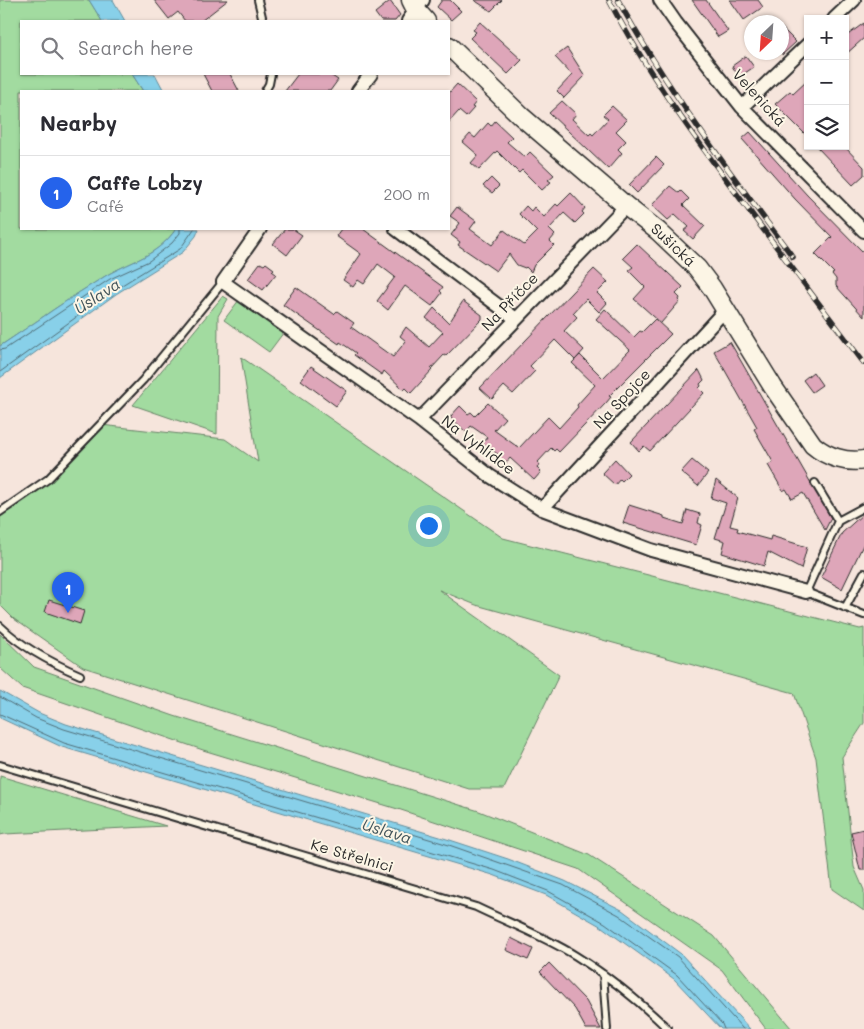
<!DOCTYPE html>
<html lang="en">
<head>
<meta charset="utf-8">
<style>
	body { margin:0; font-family:Mali,sans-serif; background:#f7f7f7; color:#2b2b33 }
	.controls { position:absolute; right:15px; top:15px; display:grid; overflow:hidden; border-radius:0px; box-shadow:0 1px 4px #0004 }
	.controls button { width:45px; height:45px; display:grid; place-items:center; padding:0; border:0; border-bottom:1px solid #e1e1e2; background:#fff; color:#2b2b33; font:25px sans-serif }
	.compass { position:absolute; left:744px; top:15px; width:45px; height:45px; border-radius:50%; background:#fff; box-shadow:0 1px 4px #0004; rotate:205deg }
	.you { position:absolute; left:428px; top:525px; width:18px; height:18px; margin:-12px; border:4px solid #fff; border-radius:50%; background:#1a73e8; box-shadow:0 0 0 8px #1a73e833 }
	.badge { display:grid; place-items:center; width:32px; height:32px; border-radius:50%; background:#2563eb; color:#fff; font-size:16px; font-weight:700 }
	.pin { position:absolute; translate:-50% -41px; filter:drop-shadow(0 1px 2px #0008) }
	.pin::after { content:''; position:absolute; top:26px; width:18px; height:15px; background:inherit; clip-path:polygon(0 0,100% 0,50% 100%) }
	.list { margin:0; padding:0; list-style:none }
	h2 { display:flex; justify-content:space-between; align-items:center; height:65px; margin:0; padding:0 20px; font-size:21px }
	h2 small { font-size:16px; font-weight:400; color:#7c7c81 }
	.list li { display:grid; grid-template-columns:32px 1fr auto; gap:15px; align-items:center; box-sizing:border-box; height:75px; padding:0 20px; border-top:1px solid #e1e1e2 }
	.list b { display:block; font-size:19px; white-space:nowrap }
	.list p { margin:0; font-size:16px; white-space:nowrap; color:#7c7c81 }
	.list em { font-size:16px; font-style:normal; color:#7c7c81 }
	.icon { flex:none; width:28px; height:28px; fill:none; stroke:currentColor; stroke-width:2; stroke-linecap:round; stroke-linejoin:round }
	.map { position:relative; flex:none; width:864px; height:1029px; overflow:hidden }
	.search { position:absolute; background:#fff; box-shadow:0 1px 4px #0004; left:20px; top:20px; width:430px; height:55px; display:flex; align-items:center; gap:12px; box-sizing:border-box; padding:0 18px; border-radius:0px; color:#7c7c81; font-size:19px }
	.panel { position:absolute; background:#fff; box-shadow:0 1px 4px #0004; left:20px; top:90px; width:430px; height:140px; border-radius:0px }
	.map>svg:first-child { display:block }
	.green { fill:#a2dba0; stroke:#668366 }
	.water { fill:#88d0e9; stroke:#638e9d }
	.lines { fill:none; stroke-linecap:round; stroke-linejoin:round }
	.shore { stroke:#506d77; stroke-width:1 }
	.building { fill:#dea6b9; stroke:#2b2b2b }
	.lane-casing { stroke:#2b2b2b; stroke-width:10 }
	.street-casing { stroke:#2b2b2b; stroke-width:16 }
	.secondary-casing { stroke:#2b2b2b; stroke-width:21 }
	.lane { stroke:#fcf5e5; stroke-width:6 }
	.street { stroke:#fcf5e5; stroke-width:12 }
	.secondary { stroke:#fcf5e5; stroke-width:18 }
	.rail-casing { stroke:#2b2b2b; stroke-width:5.5 }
	.rail { stroke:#fcf5e5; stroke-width:4; stroke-dasharray:11; stroke-linecap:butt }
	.labels { text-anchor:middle; stroke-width:4; stroke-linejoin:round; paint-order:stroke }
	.street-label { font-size:15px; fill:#2b2b2b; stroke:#fcf5e5 }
	.water-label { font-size:16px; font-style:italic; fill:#42545a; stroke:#fcf5e5 }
</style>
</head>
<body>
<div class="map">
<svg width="864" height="1029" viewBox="0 0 864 1029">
	<rect width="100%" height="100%" fill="#f6e5dc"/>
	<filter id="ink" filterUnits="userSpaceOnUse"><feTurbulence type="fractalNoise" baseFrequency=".02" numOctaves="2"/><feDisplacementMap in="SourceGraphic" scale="10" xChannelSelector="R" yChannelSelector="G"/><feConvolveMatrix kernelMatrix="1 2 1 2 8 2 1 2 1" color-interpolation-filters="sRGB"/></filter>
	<g filter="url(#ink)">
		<path class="green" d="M0 0H89L102 21H21V74H132L143 91H21V229H176C157 256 134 260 107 275 70 297 35 323 0 346Z
			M223 296 228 299 218 316 217 434 133 405Z
			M239 300 284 332 269 352 224 320Z
			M241 357 503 538 860 629 864 628V723L842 757 854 867 864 890V911L832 889 816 758 794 693 476 605 439 590 559 675 504 789H469L83 667 14 619 0 605V518L101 425 225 439 258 462Z
			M0 634 34 667 174 716 479 811 589 855 714 936 792 1029H766L722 970 578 869 401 810 203 750 22 688 0 668Z
			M0 776 166 826 5 834 0 835Z"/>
		<path class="water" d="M89 0H113L125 21H102Z
			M132 74H155L164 91H143Z
			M176 229H199L196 236 183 252 116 294 0 378V346C35 323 70 297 107 275 134 260 157 256 176 229Z
			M0 691 39 713 66 724 450 840 508 859 565 881 622 910 681 954 750 1029H721L674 979 602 927 546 895 493 875 62 747 0 718Z"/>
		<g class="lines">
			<path class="shore" d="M0 350 5 349 110 279 149 261 172 243 180 233V229
				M0 372 114 290 180 249 194 229
				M0 697 36 718 64 729 449 845 563 885 619 915 678 957 743 1029
				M0 714 64 743 494 870 548 891 605 923 677 975 722 1024 724 1029"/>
		</g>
		<path class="building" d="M154 0H228L201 21H185L178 12 169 19Z
			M442 0H450L461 11 451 20 437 7Z
			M474 0H502L491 11Z
			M692 0H706L728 31 718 37Z
			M730 0H758L763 7 744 20Z
			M390 1 400 15 395 21H381L375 13Z
			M480 22 522 60 508 74 470 38 476 32 473 30Z
			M864 23V38L845 55V37Z
			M782 28 796 42 782 55Z
			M567 48 585 76 564 98 557 91 572 75 555 57Z
			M746 56 754 67 739 77 732 66Z
			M203 74H230L239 91H212Z
			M298 74H329L338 80 330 91H285Z
			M808 80V137L775 104 790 91 793 94Z
			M457 84 476 102 472 107 474 108 466 117 459 111 449 122V93Z
			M562 101 576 114 572 119 589 135 591 133 593 135 608 119 603 115 612 106 627 120 616 131 626 141 618 149 622 153 608 169 549 113Z
			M495 121 512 137 507 142 522 155 525 157 530 152 554 175 548 180 551 182 542 190 522 170 519 173 497 151 479 170 471 163 478 155 463 142 470 134 475 138 488 123 491 126Z
			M750 132 807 195 864 253V317L836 286V279L832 274 834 273 815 254 832 237 795 199 742 139Z
			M816 146H844L864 167V175L853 185Z
			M656 157 664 165 637 193 629 185Z
			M491 178 499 186 492 193 483 186Z
			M670 186 679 193 681 191 689 199 683 205 705 226 693 239 684 231 689 227 675 214 668 220 652 205Z
			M571 193 585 208 582 212 584 214 575 223 564 213 549 229 555 235 550 241 554 245 534 265 531 272 526 267 525 268 517 265 509 254 496 271 458 245 460 242 451 235 460 223 450 216 457 207 476 221 470 229 492 245 504 230 524 245 537 232 519 214 526 206 531 211 534 207 544 217 556 204 558 206Z
			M285 229H293L302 235 287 255 273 244Z
			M341 229H363L443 287 440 291 442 293 432 306 405 286 388 310 377 301 395 277 378 264 364 284 358 280 353 287 343 280 361 254 336 236Z
			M637 244 683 287 676 294 680 298 679 300 680 301 661 323 634 299 645 287 631 273 629 270 633 267 623 258Z
			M260 263 264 265 266 263 274 269 272 271 276 274 263 290 248 279Z
			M594 269 608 282 597 293 607 303 599 312 586 299 573 313 577 317 564 331 584 350 575 360 555 340 530 366 535 371 513 394 504 386 492 399 480 388Z
			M296 287 334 314 337 311 354 323 351 327 393 357 406 341 400 336 406 327 429 347 443 332 426 318 434 308 449 323 463 301 482 315V319L446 356 444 355 431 369 432 370 411 393 406 388 404 390 384 371 382 375 354 355 356 353 340 342 339 344 283 305Z
			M605 309 634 337 640 331 642 332 655 319 671 334 609 396 611 397 606 403 559 452 556 449 554 451 551 448 538 462 540 464 537 468 541 472 534 480 510 458 505 464 497 458 499 455 482 444 487 437 471 426 466 432 450 417 460 406 468 414 471 412 475 416 488 403 505 418 494 430 519 448 548 417 559 428 578 407 577 405 595 385 572 363 580 355 603 378 630 350 596 319Z
			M730 342 831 518 825 530 803 493 792 499 786 489 783 491 768 465 773 462 754 429 757 427 714 351Z
			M311 366 347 391 336 406 301 380Z
			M699 370 704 380 700 384 701 386 699 388 704 393 650 451 644 446 639 451 631 442Z
			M813 372 822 385 812 392 803 380Z
			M615 459 629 474 622 481 620 479 615 485 602 473Z
			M692 460 708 473 698 486 681 472Z
			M716 480 738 498 730 526 738 528 737 531 770 540 771 536 807 547 801 569 768 552 764 566 722 553 725 541 715 538 726 503 711 498Z
			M629 505 664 516V518L683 524 687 510 700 514 698 523 702 525 696 545 623 523Z
			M864 513V543L842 589 821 577 842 533Z
			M49 600 84 611 80 624 45 612Z
			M864 829V870H860L851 832Z
			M511 938 533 949 528 960 506 950Z
			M549 963 586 1001 601 1029H586L575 1009 540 972Z"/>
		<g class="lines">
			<g class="lane-casing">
				<path id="lane" d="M258 0 263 21
					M265 91 269 84 271 74
					M815 483 838 521
					M864 507 838 521 806 592 864 615
					M0 512 48 479 143 380 223 282
					M845 608 864 573
					M0 626C22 647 52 663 80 675
					M0 765 476 907C509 923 544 936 576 956 610 977 639 1001 668 1029
					M603 974 607 1029"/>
			</g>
			<g class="street-casing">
				<path id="street" d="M660 0 676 23 742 107 864 231
					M834 19 854 0
					M408 21 423 0
					M358 91 371 74
					M742 107 808 44
					M260 229 223 282 419 420 490 476 542 509 651 550 806 592
					M396 229 516 319
					M419 420 626 206
					M542 509 725 310"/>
			</g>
			<g class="secondary-casing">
				<g id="secondary">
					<path d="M411 0 416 10 426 21"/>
					<path id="s1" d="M449 46 521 116 626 206 658 231 697 268 712 288 773 387 813 445C827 457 846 463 864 460"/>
				</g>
			</g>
			<use href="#lane" class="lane"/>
			<use href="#street" class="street"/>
			<use href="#secondary" class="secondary"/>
			<g class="rail-casing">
				<path id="rail" d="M609 0C647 74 698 142 748 209 786 260 825 312 864 363
					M618 0C668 91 731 174 793 257"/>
			</g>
			<use href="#rail" class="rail"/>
		</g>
	</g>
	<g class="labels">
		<g class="street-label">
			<text transform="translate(759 98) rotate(48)" y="5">Velenická</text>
			<text dy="5" stroke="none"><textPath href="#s1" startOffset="300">Sušická</textPath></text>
			<text transform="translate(510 302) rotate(-46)" y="5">Na Příčce</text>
			<text transform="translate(622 399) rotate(-47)" y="5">Na Spojce</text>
			<text transform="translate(478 445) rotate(37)" y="5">Na Vyhlídce</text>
			<text transform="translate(352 856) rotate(16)" y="5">Ke Střelnici</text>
		</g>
		<g class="water-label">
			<text transform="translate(97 296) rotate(-33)" y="6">Úslava</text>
			<text transform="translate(387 831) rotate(17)" y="6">Úslava</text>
		</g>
	</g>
</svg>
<div class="controls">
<button>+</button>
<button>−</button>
<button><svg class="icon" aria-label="layers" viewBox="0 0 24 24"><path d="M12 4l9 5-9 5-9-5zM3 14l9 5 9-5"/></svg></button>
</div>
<svg class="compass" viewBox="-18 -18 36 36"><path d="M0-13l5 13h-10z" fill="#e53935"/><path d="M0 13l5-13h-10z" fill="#7c7c81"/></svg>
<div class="you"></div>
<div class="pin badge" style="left:68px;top:613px">1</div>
<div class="search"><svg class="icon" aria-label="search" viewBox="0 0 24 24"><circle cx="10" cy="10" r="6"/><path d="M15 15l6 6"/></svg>Search here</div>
<section class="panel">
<h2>Nearby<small></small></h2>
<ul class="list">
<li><span class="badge">1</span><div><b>Caffe Lobzy</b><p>Café</p></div><em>200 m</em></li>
</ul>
</section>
</div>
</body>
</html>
